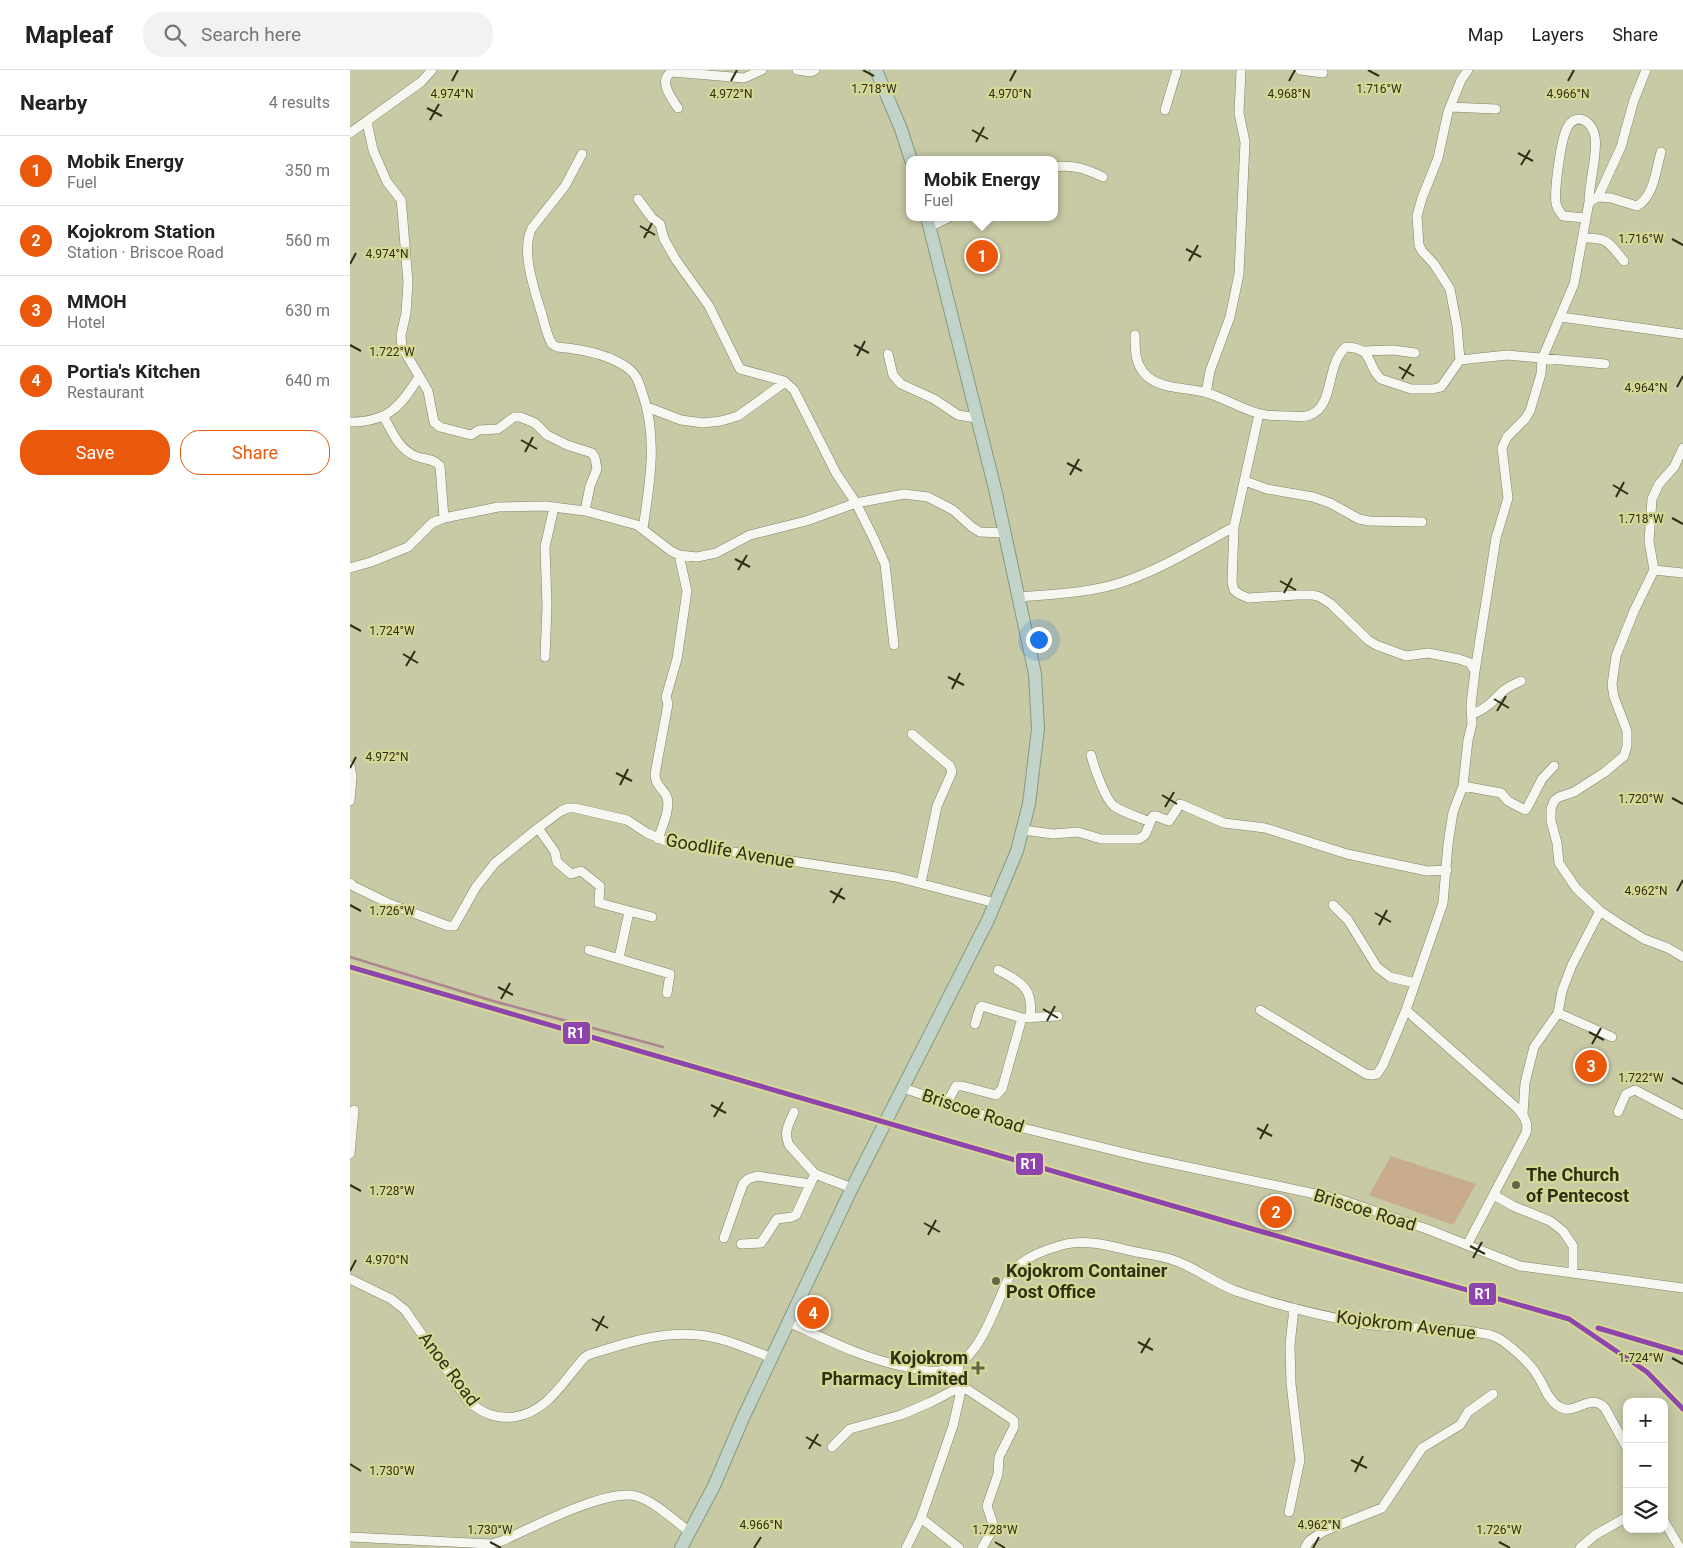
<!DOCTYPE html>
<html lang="en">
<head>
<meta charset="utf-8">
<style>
	body { margin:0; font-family:Roboto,sans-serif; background:#f2f2f2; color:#222 }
	.controls { position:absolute; right:15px; bottom:15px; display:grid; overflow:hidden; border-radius:10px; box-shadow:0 2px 12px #0003 }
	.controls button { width:45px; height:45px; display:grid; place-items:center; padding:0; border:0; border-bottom:1px solid #e0e0e0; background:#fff; color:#222; font:25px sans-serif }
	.you { position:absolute; left:688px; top:569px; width:18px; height:18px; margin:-12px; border:4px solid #fff; border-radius:50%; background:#1a73e8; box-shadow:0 0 0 8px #1a73e833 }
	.badge { display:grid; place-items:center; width:32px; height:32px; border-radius:50%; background:#ea580c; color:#fff; font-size:16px; font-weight:700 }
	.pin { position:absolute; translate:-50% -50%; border:2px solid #fff; box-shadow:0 1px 5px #0006 }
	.popup { position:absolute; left:556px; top:86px; width:152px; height:65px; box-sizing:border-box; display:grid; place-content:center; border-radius:10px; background:#fff; filter:drop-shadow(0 1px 4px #0005); font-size:16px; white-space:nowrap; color:#767676 }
	.popup b { font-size:19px; color:#222 }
	.popup::after { content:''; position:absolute; left:50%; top:100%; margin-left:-10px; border:10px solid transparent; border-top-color:#fff }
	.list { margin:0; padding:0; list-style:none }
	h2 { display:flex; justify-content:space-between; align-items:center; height:65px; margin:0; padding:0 20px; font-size:21px }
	h2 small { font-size:16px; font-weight:400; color:#767676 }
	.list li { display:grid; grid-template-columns:32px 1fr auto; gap:15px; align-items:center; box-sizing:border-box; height:70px; padding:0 20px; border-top:1px solid #e0e0e0 }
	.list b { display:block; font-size:19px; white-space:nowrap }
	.list p { margin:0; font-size:16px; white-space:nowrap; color:#767676 }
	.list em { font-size:16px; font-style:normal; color:#767676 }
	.actions { display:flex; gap:10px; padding:15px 20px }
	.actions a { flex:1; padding:11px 0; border:1px solid #ea580c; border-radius:20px; text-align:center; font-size:18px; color:#ea580c }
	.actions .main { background:#ea580c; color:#fff }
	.icon { flex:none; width:28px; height:28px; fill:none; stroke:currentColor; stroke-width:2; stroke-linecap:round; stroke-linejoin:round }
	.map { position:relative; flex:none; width:1333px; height:1478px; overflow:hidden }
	header { display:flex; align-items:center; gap:30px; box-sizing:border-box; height:70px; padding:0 25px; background:#fff; border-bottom:1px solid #e0e0e0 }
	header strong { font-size:24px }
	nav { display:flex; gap:28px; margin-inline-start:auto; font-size:18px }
	.search { width:350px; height:45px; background:#f2f2f2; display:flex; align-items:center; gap:12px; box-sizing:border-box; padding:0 18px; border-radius:20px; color:#767676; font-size:19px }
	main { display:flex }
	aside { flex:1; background:#fff }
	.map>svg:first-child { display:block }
	.green { fill:#c9ac8c }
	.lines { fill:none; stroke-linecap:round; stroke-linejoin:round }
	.stream { stroke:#ad858e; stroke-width:2.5 }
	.minor-casing { stroke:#838467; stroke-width:10 }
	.highway-casing { stroke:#879982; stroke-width:14 }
	.minor { stroke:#f7f7f2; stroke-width:9 }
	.highway { stroke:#c2d3c9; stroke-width:12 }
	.rail-1-casing { stroke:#d6d896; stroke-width:9 }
	.rail-1 { stroke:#8e44ad; stroke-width:5 }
	.ticks { fill:none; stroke:#2e2f14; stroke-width:2 }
	.poi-dot { fill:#646547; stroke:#d6d896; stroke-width:2 }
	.labels { text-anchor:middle; stroke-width:4.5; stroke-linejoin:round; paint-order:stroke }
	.street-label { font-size:18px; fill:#2e2f14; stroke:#d6d896 }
	.poi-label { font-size:18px; font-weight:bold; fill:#2e2f14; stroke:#d6d896; text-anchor:start }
	.ticks-label { font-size:12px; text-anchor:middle; fill:#2e2f14; stroke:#d6d896; stroke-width:4.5; stroke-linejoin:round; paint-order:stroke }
	.line-badge { stroke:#d6d896; stroke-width:2 }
	.badge-label { font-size:14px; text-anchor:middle; font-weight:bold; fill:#fff }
</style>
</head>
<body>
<header>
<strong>Mapleaf</strong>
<div class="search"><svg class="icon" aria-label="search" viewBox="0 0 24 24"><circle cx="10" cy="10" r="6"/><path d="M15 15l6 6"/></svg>Search here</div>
<nav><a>Map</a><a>Layers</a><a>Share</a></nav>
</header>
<main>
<aside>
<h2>Nearby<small>4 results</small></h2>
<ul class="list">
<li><span class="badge">1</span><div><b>Mobik Energy</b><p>Fuel</p></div><em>350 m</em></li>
<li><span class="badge">2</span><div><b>Kojokrom Station</b><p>Station · Briscoe Road</p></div><em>560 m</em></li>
<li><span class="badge">3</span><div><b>MMOH</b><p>Hotel</p></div><em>630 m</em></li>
<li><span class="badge">4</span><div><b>Portia's Kitchen</b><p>Restaurant</p></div><em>640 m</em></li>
</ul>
<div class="actions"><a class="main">Save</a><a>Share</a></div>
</aside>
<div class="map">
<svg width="1333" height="1478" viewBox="0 0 1333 1478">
	<rect width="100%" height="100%" fill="#c8c9a5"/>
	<path class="green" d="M1041 1086 1126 1114 1103 1155 1019 1125Z"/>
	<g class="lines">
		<path class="stream" d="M0 887 143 931 313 977"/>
		<g class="minor-casing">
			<path id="minor" d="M447 0 461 2 465 0
				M950 0 973 3
				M1100 37 1146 39
				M328 38C322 29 307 10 322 2L394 8 412 0
				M815 40 827 0
				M17 52 23 80 37 112 51 130 52 139 58 212 56 243 51 265 52 277 78 321 84 352 90 357 121 365 129 360 148 359 164 347H170L185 353 197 365 217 375 242 383 245 388 247 399 240 416 235 441
				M0 63 71 12 82 0
				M232 84 215 116 182 158C170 181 185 221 192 245 195 255 197 266 202 274L207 277C230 279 260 284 279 299 287 305 289 313 292 322 308 366 300 413 293 458
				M704 97C723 94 736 99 753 107
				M1248 127 1261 128 1287 136C1304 127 1306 99 1311 82
				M288 129 302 148 310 154 314 169 326 190 359 236 390 299 434 311 444 320 486 403 506 433 524 469 535 494 544 575
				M1239 132 1248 127 1271 77 1284 30 1296 0
				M579 157 600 147
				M1233 168C1258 167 1259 173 1274 191
				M1211 247 1333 264
				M785 265C785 281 785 296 798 307 814 320 838 317 857 323 874 328 890 338 907 343 916 346 928 346 937 346 944 346 953 348 960 345 985 336 975 295 996 277 1025 278 1016 296 1031 309L1061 319H1083L1091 317 1110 290 1107 256 1100 219 1084 194 1072 181 1069 175 1067 146 1072 128 1088 88 1098 42 1111 10 1118 0
				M1012 281 1043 280 1065 283
				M538 284 543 305 551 314 584 329 608 345 626 348
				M1110 290 1157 285 1255 294
				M856 323 860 301 880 247 889 204 895 72 889 43 891 0
				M297 337 331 350 353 353 371 351 388 346 435 312
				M909 344 884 457 882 512 884 520 889 524 898 528 947 525H963L970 527 981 534 1018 570 1026 575 1056 586 1078 583 1109 589 1120 593 1125 601
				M34 347C42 362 49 379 65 386 74 390 84 388 90 396L94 448
				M0 352C38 352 50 337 69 307
				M1333 378 1324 397 1309 414 1302 429 1299 471 1304 500 1284 541 1266 586 1262 615 1264 627 1277 661V676L1274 686 1255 702 1224 722 1209 727 1204 731 1201 739V751L1207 773 1209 793 1226 818 1250 841 1268 853 1294 869 1318 878 1333 887
				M895 411 917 419 963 427 980 433 1009 449 1019 451 1072 452
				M0 498 21 492 58 477 82 453 94 448 148 437 195 436 235 441 287 455 321 481 329 485 347 487 366 483 400 465 456 451 506 433 554 424 578 427 603 440 622 457 630 462 655 463
				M1304 500 1333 503
				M670 527C704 524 740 523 773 512 812 499 848 476 884 457
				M195 587 197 536 195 477 204 437
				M1123 644C1136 639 1143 631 1153 621 1157 617 1165 614 1171 611
				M562 664 600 696 602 702 587 736 571 813
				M741 685C744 697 755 729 764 736 774 743 789 747 800 752
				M0 696 2 706 0 731
				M1113 716 1151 723 1158 731 1175 740 1177 738 1192 709 1204 696
				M188 758 205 782 207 792 221 804 231 801 250 816 249 833 302 847
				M673 760 703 764 728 762 751 769H789L795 765 803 746H806L819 751 830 734 874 753 915 758 997 784 1077 801 1097 800
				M308 769C312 757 322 736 316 725 311 717 305 714 305 704L318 634 316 627 327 589 337 521 329 485
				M0 813 3 816 40 834 98 856H104L126 817 145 793 188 758 211 741 218 738H225L277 750 297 763 318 772 546 807 645 833
				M983 835 998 850 1027 897 1040 907 1065 913
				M239 880 320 904 317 923
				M269 888 279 842
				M648 900C672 912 684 919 680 948
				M910 940 1016 1004 1022 1005 1027 1004 1033 995 1056 940 1093 833 1098 774 1103 742 1113 716 1118 670 1122 654 1121 635 1125 601 1146 468 1158 428 1152 378 1157 367 1175 349 1180 341 1191 304 1192 289 1224 214 1239 132C1239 112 1248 84 1245 67 1243 51 1226 41 1217 58 1211 70 1204 119 1206 133 1207 139 1210 142 1213 146L1236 148
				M1056 940 1167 1038C1174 1045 1179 1053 1176 1063L1117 1175
				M1208 943 1262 967
				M625 954 630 938 632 936 672 948 708 946
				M553 1018 669 1057 791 1087 989 1129 1077 1159 1170 1196 1333 1218
				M597 1033 606 1016H612L646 1025 652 1019 672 948
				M444 1042C439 1054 433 1062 439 1075L465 1104 502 1118
				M1268 1042 1276 1024 1285 1020 1333 1045
				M1173 1044 1175 1013 1184 977 1208 943 1212 921 1222 895 1250 841
				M0 1084 4 1040
				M1144 1125 1163 1136 1200 1151 1213 1161 1223 1176V1203
				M374 1168 393 1114 398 1109 407 1106 460 1114
				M391 1174 411 1173 427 1149 442 1147 446 1145 465 1104
				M0 1209 41 1229 55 1240 118 1331C132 1343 145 1349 164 1347 198 1342 213 1311 234 1288L238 1285C273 1274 310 1261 348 1265 373 1267 398 1279 422 1288
				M438 1252C476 1269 512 1288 552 1296 564 1299 578 1302 590 1301 624 1296 638 1255 650 1228 655 1216 659 1204 669 1195 680 1185 701 1178 716 1174 739 1169 763 1177 786 1182 798 1184 811 1186 823 1190 845 1197 864 1213 886 1221 926 1235 968 1245 1010 1253 1045 1260 1083 1256 1118 1261 1127 1263 1137 1263 1146 1267 1158 1273 1180 1293 1187 1305 1194 1315 1197 1329 1208 1336 1225 1348 1239 1321 1255 1338L1277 1378
				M482 1377 500 1359 551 1345 581 1332 612 1316 662 1349 664 1351V1357L649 1387 648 1404 637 1436 644 1457 632 1478
				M939 1442 950 1390 941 1314 940 1275 944 1238
				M571 1448 609 1478
				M1314 1451 1330 1478
				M0 1467 141 1474 152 1471C181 1458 257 1418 286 1426 304 1431 325 1451 340 1462
				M556 1478 571 1448 603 1356 612 1316 608 1294
				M955 1478 959 1471 974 1461 1032 1438 1072 1378 1110 1355 1118 1342 1143 1324
				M1230 1478 1245 1465 1277 1447"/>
		</g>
		<g class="highway-casing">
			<path id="highway" d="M526 0 551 59 561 90
				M331 1478 364 1416 393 1348 502 1118 638 850 667 781 679 734 688 659 685 604 646 423 577 147"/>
		</g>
		<use href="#minor" class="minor"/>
		<use href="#highway" class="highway"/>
		<g class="rail-1-casing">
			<path id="rail-1" d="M0 897 913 1162 1219 1249 1297 1302 1333 1339
				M1248 1258 1333 1283"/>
		</g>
		<use href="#rail-1" class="rail-1"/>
	</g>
	<path class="ticks" d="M513 0 524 6M1018 0 1029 6M102 11 108 0M381 11 387 0M660 11 666 0M939 11 945 0M1218 11 1224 0M77 38 92 46M80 50 89 34M622 60 638 69M626 72 634 57M1168 83 1183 91M1171 95 1180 80M290 156 305 165M294 168 302 153M1322 169 1333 175M836 179 851 187M839 191 848 175M0 194 6 183M0 275 11 281M504 275 519 283M507 286 515 271M1049 297 1064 306M1052 309 1061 294M1327 317 1333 306M171 370 187 379M175 382 183 367M717 393 732 401M720 405 729 389M1263 415 1278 424M1266 427 1274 412M1322 448 1333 454M385 489 400 497M388 500 397 485M930 511 946 520M934 523 942 508M0 555 11 561M53 584 68 593M56 596 65 581M598 607 614 615M602 619 610 603M1144 629 1159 638M1147 641 1156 626M0 698 6 687M266 703 282 711M270 715 278 699M812 725 827 734M1322 728 1333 734M815 737 824 722M480 821 495 829M1327 821 1333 810M483 833 492 818M0 835 11 841M1025 843 1041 852M1029 855 1037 840M148 917 163 925M151 929 160 913M693 939 708 948M697 951 705 936M1239 962 1254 970M1242 974 1251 958M1322 1008 1333 1014M361 1035 376 1043M364 1047 373 1032M907 1058 922 1066M910 1069 918 1054M0 1115 11 1121M574 1153 590 1162M578 1165 586 1150M1120 1176 1135 1184M1123 1188 1132 1172M0 1201 6 1190M242 1249 258 1258M246 1261 254 1246M788 1272 803 1280M791 1283 800 1268M1322 1288 1333 1294M456 1367 471 1376M459 1379 468 1364M1001 1390 1017 1398M0 1394 11 1401M1005 1402 1013 1386M140 1472 151 1478M645 1472 655 1478M1149 1472 1160 1478M404 1478 411 1467M963 1478 969 1467"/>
	<g class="poi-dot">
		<circle cx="1166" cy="1115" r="5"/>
		<circle cx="646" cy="1211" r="5"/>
		<path d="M625.5 1290.5h5v5h5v5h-5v5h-5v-5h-5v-5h5z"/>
	</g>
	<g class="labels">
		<g class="street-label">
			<text transform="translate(380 781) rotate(10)" y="6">Goodlife Avenue</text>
			<text transform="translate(623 1041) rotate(18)" y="6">Briscoe Road</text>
			<text transform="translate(1015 1140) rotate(17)" y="6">Briscoe Road</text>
			<text transform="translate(1056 1255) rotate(7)" y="6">Kojokrom Avenue</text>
			<text transform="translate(99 1299) rotate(53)" y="6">Anoe Road</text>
		</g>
		<g class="poi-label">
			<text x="1176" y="1111">The Church<tspan x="1176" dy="21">of Pentecost</tspan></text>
			<text x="656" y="1207">Kojokrom Container<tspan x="656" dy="21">Post Office</tspan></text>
			<text x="618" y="1294" text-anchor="end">Kojokrom<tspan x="618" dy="21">Pharmacy Limited</tspan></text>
		</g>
	</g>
	<g class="ticks-label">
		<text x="524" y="23">1.718°W</text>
		<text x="1029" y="23">1.716°W</text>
		<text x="102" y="28">4.974°N</text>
		<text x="381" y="28">4.972°N</text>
		<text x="660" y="28">4.970°N</text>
		<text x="939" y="28">4.968°N</text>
		<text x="1218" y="28">4.966°N</text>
		<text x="1291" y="173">1.716°W</text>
		<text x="37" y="188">4.974°N</text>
		<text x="42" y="286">1.722°W</text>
		<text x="1296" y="322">4.964°N</text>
		<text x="1291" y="453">1.718°W</text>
		<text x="42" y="565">1.724°W</text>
		<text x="37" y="691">4.972°N</text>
		<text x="1291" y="733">1.720°W</text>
		<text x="1296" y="825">4.962°N</text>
		<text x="42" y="845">1.726°W</text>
		<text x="1291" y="1012">1.722°W</text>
		<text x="42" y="1125">1.728°W</text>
		<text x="37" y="1194">4.970°N</text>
		<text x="1291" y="1292">1.724°W</text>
		<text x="42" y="1405">1.730°W</text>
		<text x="411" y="1459">4.966°N</text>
		<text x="969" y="1459">4.962°N</text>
		<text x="140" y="1464">1.730°W</text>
		<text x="645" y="1464">1.728°W</text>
		<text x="1149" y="1464">1.726°W</text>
	</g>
	<g class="line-badge">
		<rect x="212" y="951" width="29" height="24" rx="5" fill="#8e44ad"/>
		<rect x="665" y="1082" width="29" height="24" rx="5" fill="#8e44ad"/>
		<rect x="1118" y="1212" width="29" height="24" rx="5" fill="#8e44ad"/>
	</g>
	<g class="badge-label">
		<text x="226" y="968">R1</text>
		<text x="679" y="1099">R1</text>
		<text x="1133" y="1229">R1</text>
	</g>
</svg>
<div class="controls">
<button>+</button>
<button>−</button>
<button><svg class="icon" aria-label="layers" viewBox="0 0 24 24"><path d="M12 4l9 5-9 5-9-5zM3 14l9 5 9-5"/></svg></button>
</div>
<div class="you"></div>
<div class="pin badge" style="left:632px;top:186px">1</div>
<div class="popup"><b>Mobik Energy</b>Fuel</div>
<div class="pin badge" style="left:926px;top:1142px">2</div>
<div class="pin badge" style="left:1241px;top:996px">3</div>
<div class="pin badge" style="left:463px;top:1243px">4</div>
</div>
</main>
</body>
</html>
